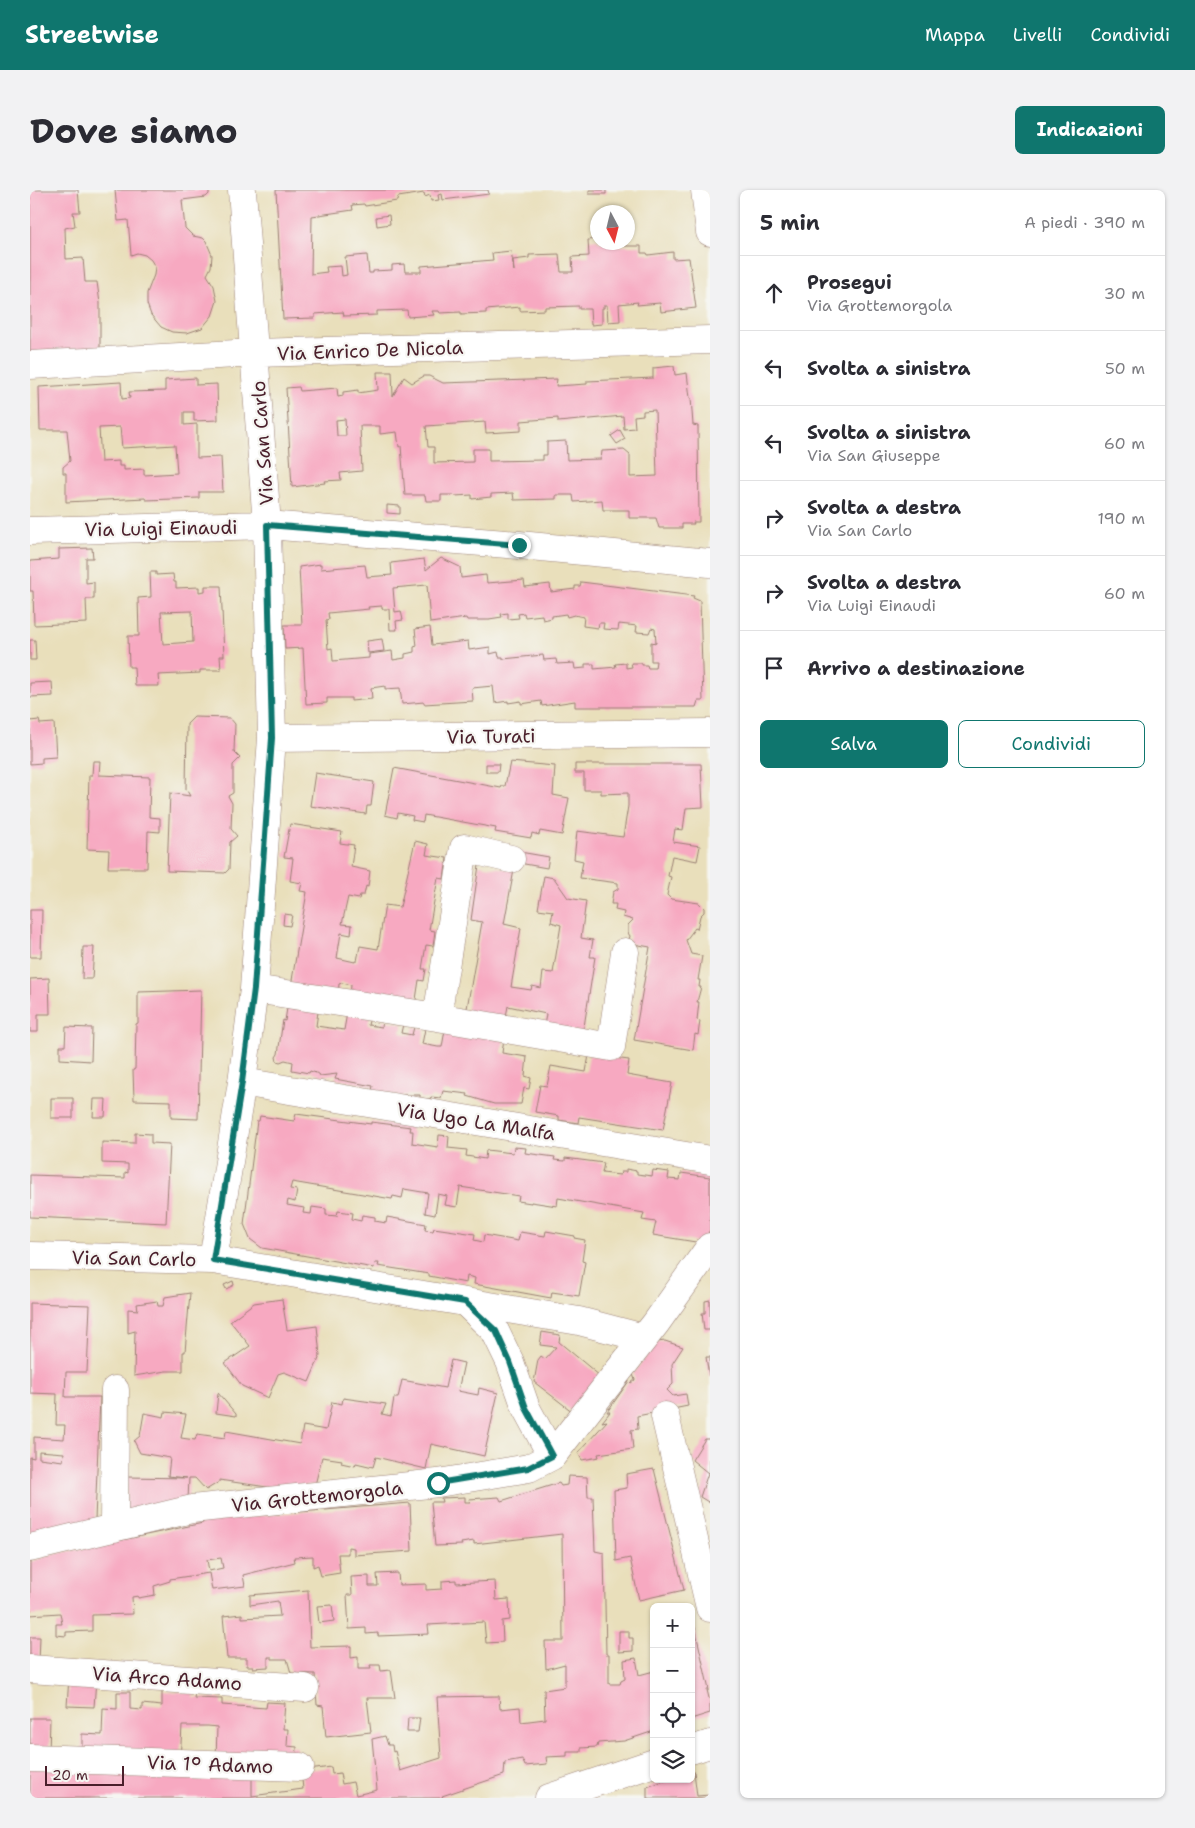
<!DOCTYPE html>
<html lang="it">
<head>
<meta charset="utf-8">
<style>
	body { margin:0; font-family:"Shantell Sans",sans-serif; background:#f2f2f3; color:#2b2b33 }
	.controls { position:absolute; right:15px; bottom:15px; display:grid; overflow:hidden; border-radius:8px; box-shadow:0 1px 4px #0004 }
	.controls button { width:45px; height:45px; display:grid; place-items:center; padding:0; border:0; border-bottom:1px solid #e1e1e2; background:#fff; color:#2b2b33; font:25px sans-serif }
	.compass { position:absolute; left:560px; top:15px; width:45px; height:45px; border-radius:50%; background:#fff; box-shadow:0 1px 4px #0004; rotate:173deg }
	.scale { position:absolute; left:15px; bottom:12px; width:79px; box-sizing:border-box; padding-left:5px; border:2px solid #4a1f2b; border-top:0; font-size:14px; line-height:18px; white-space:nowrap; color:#4a1f2b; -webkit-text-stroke:4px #f6f6f2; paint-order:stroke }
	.stop { position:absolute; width:15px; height:15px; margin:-11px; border:4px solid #0f766e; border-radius:50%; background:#fff }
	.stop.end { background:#0f766e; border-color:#fff; box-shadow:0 1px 5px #0008 }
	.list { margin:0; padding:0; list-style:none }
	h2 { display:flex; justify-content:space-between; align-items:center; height:65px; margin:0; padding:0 20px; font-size:21px }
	h2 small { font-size:16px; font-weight:400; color:#7c7c81 }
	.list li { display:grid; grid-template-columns:32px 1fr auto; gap:15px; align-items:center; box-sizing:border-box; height:75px; padding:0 20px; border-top:1px solid #e1e1e2 }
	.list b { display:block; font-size:19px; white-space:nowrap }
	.list p { margin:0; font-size:16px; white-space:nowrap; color:#7c7c81 }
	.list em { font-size:16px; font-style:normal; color:#7c7c81 }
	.actions { display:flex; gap:10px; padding:15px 20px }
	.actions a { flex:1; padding:11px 0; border:1px solid #0f766e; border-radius:8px; text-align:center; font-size:18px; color:#0f766e }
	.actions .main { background:#0f766e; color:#fff }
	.icon { flex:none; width:28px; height:28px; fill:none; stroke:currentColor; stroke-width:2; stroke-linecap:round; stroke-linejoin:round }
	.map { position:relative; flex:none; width:680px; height:1608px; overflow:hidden; border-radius:8px }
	header { display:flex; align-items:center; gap:30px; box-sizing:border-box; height:70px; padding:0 25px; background:#0f766e; color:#fff }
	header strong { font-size:24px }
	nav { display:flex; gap:28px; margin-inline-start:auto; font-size:18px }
	.intro { display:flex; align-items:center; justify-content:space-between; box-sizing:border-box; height:120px; padding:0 30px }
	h1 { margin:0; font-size:35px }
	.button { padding:12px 22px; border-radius:8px; background:#0f766e; color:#fff; font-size:18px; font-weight:700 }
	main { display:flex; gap:30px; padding:0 30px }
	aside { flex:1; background:#fff; border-radius:8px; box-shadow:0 1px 4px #0004 }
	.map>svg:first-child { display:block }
	.building { fill:#f7a9c1; fill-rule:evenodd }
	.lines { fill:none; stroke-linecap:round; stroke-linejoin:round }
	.minor-casing { stroke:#9a7f73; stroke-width:29 }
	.minor { stroke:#fff; stroke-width:28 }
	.route { stroke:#0f766e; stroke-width:6 }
	.labels { text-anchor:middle; stroke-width:4.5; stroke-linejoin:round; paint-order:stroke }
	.street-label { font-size:19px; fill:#4a1f2b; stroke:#f6f6f2 }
</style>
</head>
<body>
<header>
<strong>Streetwise</strong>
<nav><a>Mappa</a><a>Livelli</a><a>Condividi</a></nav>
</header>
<div class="intro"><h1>Dove siamo</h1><a class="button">Indicazioni</a></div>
<main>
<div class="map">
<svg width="680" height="1608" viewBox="0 0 680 1608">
	<rect width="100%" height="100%" fill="#f6f6f2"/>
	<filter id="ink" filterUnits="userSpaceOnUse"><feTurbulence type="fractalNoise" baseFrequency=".02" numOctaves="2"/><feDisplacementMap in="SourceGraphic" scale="10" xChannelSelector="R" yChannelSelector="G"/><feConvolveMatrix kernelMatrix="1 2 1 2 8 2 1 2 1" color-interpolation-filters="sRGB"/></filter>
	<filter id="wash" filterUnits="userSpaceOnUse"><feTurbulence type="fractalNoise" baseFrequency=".0096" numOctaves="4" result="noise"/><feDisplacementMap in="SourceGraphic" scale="20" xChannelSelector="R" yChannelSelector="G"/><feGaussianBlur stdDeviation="1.12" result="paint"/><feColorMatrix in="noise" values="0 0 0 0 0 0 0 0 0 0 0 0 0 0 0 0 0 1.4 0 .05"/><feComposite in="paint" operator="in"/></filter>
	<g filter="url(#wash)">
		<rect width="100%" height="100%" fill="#e9dfbb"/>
		<g id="blocks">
			<path class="building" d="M0 0H48L50 22H43L45 36 35 38 36 69 53 68 55 92H67L70 113V162L0 165Z
				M85 0H179V4L176 7 152 10 155 38 163 46 173 48 176 51 182 65 181 77 177 85 184 96 187 111 182 126 172 138 157 143 142 142 131 137 121 125 117 114V103L124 85 125 77 121 70 115 65 107 63 101 65 98 30 88 31Z
				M246 0H458L459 4 413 10 412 4 408 5 409 10 401 11 400 5 395 7 394 3 368 7 367 11 335 16 334 14 322 15 323 20 282 26 281 84 297 82 296 77 311 76 312 86 317 85 315 67 337 65 339 83H343V81L362 80V75L374 74 375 82H391V76L463 70 462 63 481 61 484 81 483 70 499 68V65L529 64 531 82H543L542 67 559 66 558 50 568 49V52H587V56H611V63H617L618 65 643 62V69L659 68 666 118 631 122 630 113 607 115 608 112 589 114 590 131 578 132 577 115H574V118H572V134L561 135 560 119H549V116L515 117V120L490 121V117L456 120V123L431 124V122L410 123 409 121H402L404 125 378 127 377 120 347 121V125L314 126 313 122 285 124V128L253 129Z
				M559 0H576V4H559Z
				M359 25 360 34 347 36 346 27Z
				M644 176 645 185 657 183 660 208H661L663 235 668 236 669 332H663L664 334H652V338H629L626 328H599V320H573L572 310 544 312 543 305H526V309L484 310 483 303 461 304V307L442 309V305L425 306 424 305H411V311H396L395 305H375L371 256 369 257 367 242 350 244V236H330L332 281 310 283 311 290 294 291 295 293 262 297 256 198 269 197 270 201 307 198 308 207 313 206V202L328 200V203L348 200 347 182H362L363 206 374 187 382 193 394 186H399L413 193 527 189 526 196 557 194V191L623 188V178ZM625 220 627 286 600 287V265L594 260 572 261 571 269 537 270 536 251 517 252V265H513V270L459 271V259H443V272L404 273V257H398L396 236 455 232 456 243 491 241V231L528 228V232L593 226 594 239 605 238 604 226 613 225V221ZM315 229 316 246H307L306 230Z
				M166 188V195L187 194 188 230 164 231V222H154V235L167 234V268L191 267 193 302H169V308L116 310 115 308 36 312V283H33V277L40 271 37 240H10L9 197 91 192 92 209 100 208 99 202 135 201V190ZM90 237 92 258 145 255 147 283 114 285V279L94 280V276H89V271L71 272 69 238Z
				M590 240 595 249 587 254 581 246Z
				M357 315 370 316V324L357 323Z
				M62 358 63 368H56V393L64 392V409H56L57 433 4 435 3 401H0V371L29 369V359Z
				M411 368 430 377 431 388 456 385 457 393 494 390 495 397 520 394 521 402 545 399V396H550L551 392 664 406 663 408 670 411 673 511H668L666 517H545V511L512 516 511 511 491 514V511L478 513V511L465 513 463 496 442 498 443 511 394 514V512L372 514 370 498 355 499V496L341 498 342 509 321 511V508H297V513L276 514 273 458 255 459 254 435H272L269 377 291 374V379L335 375 337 387 362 385 361 373 394 369 396 380ZM397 395 400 433 436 428 437 430H460L459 429 472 427 471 424 478 423V429L489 428 488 424 494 423 495 427 512 425 513 430 522 428V426L536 424 537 427 544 425 554 427 553 436 568 438 569 433H574L573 439 588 440 589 434 607 436 606 442 619 443 621 438 625 439 626 453 621 452V471H626L625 478H618L617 475H612V473H601L602 477 596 478V473L585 474 586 477 564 479V474H555V478L545 479 544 473 527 474 526 469 514 470 513 465 473 469V467H469L468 462 460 464V457L439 460 438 451 402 455 400 437 385 439 387 456 384 457V462L375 464V468L363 470 362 461 339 464V468L303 471 302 458 298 459 296 430 299 429 298 423 339 419 338 417 352 416V419H359L360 440H367L366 431 373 430 371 421 365 422 363 398Z
				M120 382H126V385L143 384 144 392H146V398L169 397V402L175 401V396H191L194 466H190L191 480H170V483L128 485 129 496H105L104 477H99L98 446H109L108 408 121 407ZM162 421 163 452 133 454 131 422Z
				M352 449 354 461 338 463 337 451Z
				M0 450H5L6 470H0Z
				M22 492 23 506 0 507V493Z
				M164 527 200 528 205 534 204 562 210 568 203 575V603L198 606 202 613 201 639 207 646 200 652 199 679 195 683 137 681 140 603 160 606 156 599 157 534Z
				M9 530 10 534 24 533 26 567 12 568V573L0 574V531Z
				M63 571H70L69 585 120 587 119 627 130 628V642L118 641 117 678H78L79 660 57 659 59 585H62Z
				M480 572 525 576 523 605 539 608 532 645 510 641 509 645 502 643 501 648 465 642 466 638 394 625 393 632 382 630 383 626 368 623 367 628 355 625 364 578 471 598 472 596H475Z
				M456 574H469L468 582H456Z
				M545 574H671L673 617 656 618 653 640 645 639 643 652 670 656 667 671 642 666 638 686 641 687 637 705 641 709 669 713 674 718V722L670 726 667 739 665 738 656 750 661 764 672 766 668 790H670L669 797H671L667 812H669L667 830 670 831 668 845 665 844 663 860 604 850 620 757 598 753 600 746 598 743V735L603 730 593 727 594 722 585 720 586 714H581L583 702 588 699V693L550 688 553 671 544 669 547 641 593 647 598 616V603L571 604V600H554V583H545Z
				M285 583 344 592 341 616H337L336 624 280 616Z
				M260 634 312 642 310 653 324 655 321 677 340 681 338 697 336 696 334 705H330L329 709 318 707 312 734 322 735 321 745 311 743 307 768 325 772V771H327L330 756 348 759 355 715 370 717 385 651 398 654 396 665 417 668 414 689 408 688 399 740 405 741 403 756 396 755 392 779H396L394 791 389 790 385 816 320 806 321 795 312 793 309 794 308 804 261 796 277 702 270 701 272 693 260 691 263 668 254 667Z
				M490 662 519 667 517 678 489 673Z
				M449 675 484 680 474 734 491 738 481 797 501 800 502 796 511 798 513 782 523 783 531 735 521 732 523 721 508 719 514 686 524 688 538 708 556 711 551 748 563 750 560 767H565L553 843 514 836 516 824 478 816 475 832 436 824 452 732 441 730Z
				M0 720H12L11 767H0Z
				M254 724 262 725 260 736 253 735Z
				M53 757H64L62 789H52Z
				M19 788 20 824H8V842H0V789Z
				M171 800 168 929 141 928V911L104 910 103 880 105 879 106 834 108 833V802Z
				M257 818 288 822 286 836 314 840 317 823 340 827 338 835 352 837 353 830 373 834 371 843 382 845 384 837 395 839 392 854 408 857H412L415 840 474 848 472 863 497 867 495 886 501 888 499 899 494 898 491 914H464L437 906 438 904 413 901 411 908 401 907 400 909 390 908V905H373V907L342 900 343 896 305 889 307 884 290 886 289 884 280 881 279 883 262 880 263 872 255 870 250 872 247 871 246 867 248 864 253 830 255 831Z
				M36 837 62 838 61 871 30 869V856H35Z
				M559 865 599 870 597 885 642 893 633 940 549 927 548 933 529 930V926L505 922 510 895 517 896 521 876 556 882Z
				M21 908H43V928H21Z
				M64 909H76L75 927H63Z
				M266 924 341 934V932L381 937 380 941H383L382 953 408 957 409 945 419 946 418 958 437 960 436 966 455 969 456 960 483 963 484 957 496 958 495 963 525 967 524 970 535 971V968L574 973 572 983 590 985 591 982H596V979L607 981V984L622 986 623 980 639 982 638 989 650 990 651 983 680 987V1040L672 1053 641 1048 623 1045 626 1032 612 1030 614 1023 528 1008 527 1016 501 1012V1013L488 1011 489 1006 430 997 427 1017 415 1015 417 1006 408 1004 405 1025 395 1023 398 1003 374 999 372 1008 363 1006 362 1009 262 992 260 999 267 1000 265 1012 258 1010 257 1015 274 1018 273 1023 281 1024 282 1017 296 1019V1025L307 1026 308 1021 323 1023 322 1029 331 1031 332 1025 345 1027V1031L356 1033 357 1027 396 1034 395 1040 403 1041 404 1038 445 1044 444 1050 453 1052 454 1045 488 1051 490 1042 515 1046 516 1041 545 1046 544 1048 555 1050 552 1071 555 1072 549 1106 522 1102 521 1108 444 1094 445 1088 437 1086 436 1093 399 1086V1084L348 1076 349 1073H345L344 1078 232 1058 220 1049 214 1034 227 931H229L230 926 264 931Z
				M105 943 121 944V953L140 954 136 1033 0 1027V985L95 988V982L98 983V974L72 973V952L105 953Z
				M203 1091 204 1095 196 1099 194 1095Z
				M160 1103 155 1162H153V1181H136L104 1186 105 1141 98 1143V1119L108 1120 107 1114 127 1111 128 1116H133L135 1107Z
				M252 1109 257 1140 287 1136 290 1166 279 1192 254 1182 248 1184 238 1208 212 1196 195 1173 220 1156 200 1131 224 1113Z
				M680 1110V1140H674L672 1123H675V1111Z
				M0 1113 60 1115 57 1182H36L35 1207H70L65 1330 0 1348V1267L4 1268V1247L34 1249 35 1235H26L27 1204 0 1203ZM9 1261 34 1263 33 1271 9 1268Z
				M512 1142 530 1145 529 1152 570 1186 543 1222 504 1192 508 1170 511 1166 515 1169 526 1157 510 1155Z
				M635 1151 653 1157 642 1174 643 1194 637 1200 643 1206 656 1204 658 1216 607 1226 608 1239 601 1240 603 1259 568 1264 569 1267 552 1270 548 1263 577 1231 572 1232 580 1222H577L599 1191 601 1193 605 1190 603 1184 627 1152Z
				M676 1167H680V1186H679Z
				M421 1170 434 1173 428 1201 448 1205 449 1198 468 1203 454 1266 401 1254 396 1279 346 1267 343 1277 326 1273 325 1276 311 1273 312 1270 292 1267 285 1295 244 1298 189 1290V1292L176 1300 165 1288H159L158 1310 96 1324 97 1287 157 1288 138 1286 140 1268 110 1263 104 1251 110 1246 114 1223 134 1227 135 1222 156 1224 151 1248 165 1250 167 1244 195 1248 196 1241 270 1254 273 1236 296 1240 302 1212 312 1214 313 1208 356 1214 352 1224 361 1226 364 1208H368L372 1190 415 1198Z
				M188 1203 206 1224V1226L186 1223Z
				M675 1249H680V1313L670 1307 678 1283 662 1270Z
				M624 1279 654 1400 609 1410 600 1368 586 1371 584 1300 597 1298 596 1284Z
				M538 1286 557 1287 558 1307H563L565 1361 574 1363 576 1464H579V1494H590L591 1491 595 1489 594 1470 606 1468 609 1485 624 1481V1541L594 1551 568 1553 567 1557 551 1558V1562H537V1566L516 1567 517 1574 495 1576 492 1569 475 1572 474 1585 412 1606 413 1608H0V1574L222 1580V1606L273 1599 271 1581 301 1577 302 1584 310 1583 312 1594 323 1592 326 1605 347 1600 342 1549 355 1546 358 1555H362L363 1562 365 1561 370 1581 411 1568 407 1507 469 1506 470 1519 490 1517 491 1532 515 1529 514 1500 535 1497V1474L516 1479 515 1451H533L532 1344 444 1354V1351L431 1353 432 1355 405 1356 401 1312H412L411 1308 435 1307V1312H440L439 1309 469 1307 471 1311 529 1293 531 1296 537 1295Z
				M380 1313 382 1361 324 1365V1358L318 1357V1364H308L310 1383 291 1386 288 1375 283 1377V1366L264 1367 265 1372 213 1385 215 1396 182 1400 179 1383 140 1389V1391L124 1396 125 1405 108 1408V1406L102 1407 103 1424 62 1425V1441L36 1442V1446L26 1445V1434H32L30 1423 0 1425 1 1419H0V1372L21 1365 173 1333V1330ZM191 1368 193 1378 179 1381 177 1370Z
				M368 1383 369 1395 396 1394V1400L412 1399V1391L426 1390V1393L465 1391 466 1410 479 1409 480 1430 472 1431 473 1452 456 1453 454 1432 398 1435 399 1444 348 1446V1443L336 1444V1438L319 1439 317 1405H322L321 1387 339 1386V1396H348L347 1384Z
				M278 1400 280 1457 321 1456V1468L328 1467V1479H341L340 1475H350L351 1481 361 1480 365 1508H337L341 1542 296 1547 293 1516 287 1515 285 1484 261 1483 257 1469H242V1467H238V1477L223 1478V1476H217V1468H197L193 1426 212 1424V1428L250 1426 248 1411 220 1415V1405Z
				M302 1415 304 1431 289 1433 287 1416Z
				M664 1434 679 1500H677L680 1512V1523L661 1529V1435Z
				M589 1441H599V1448H603V1461L589 1462Z
				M0 1447H10L9 1473H0Z
				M39 1487 66 1489 64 1517 37 1516Z
				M132 1501 165 1503 164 1508 192 1509V1515L236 1518 237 1512 255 1513 253 1539H258L257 1556 267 1557 266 1574 186 1570 187 1537 178 1536H152L150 1570 52 1564V1544L72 1545 73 1518 87 1519V1502H100V1519L112 1520V1514L132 1516Z
				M0 1528H20L19 1565H0Z
				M378 1528H390L388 1542H377Z
				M664 1582 667 1606 680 1605V1608H617V1597L640 1589H661V1583Z"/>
		</g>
	</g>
	<g filter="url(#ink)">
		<use href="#blocks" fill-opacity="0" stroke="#9a7f73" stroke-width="1"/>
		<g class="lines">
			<g class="minor-casing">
				<path id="minor" d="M675 0 680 42
					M0 175 225 163 680 150
					M0 341 237 335 489 355 680 373
					M242 548 680 543
					M224 799 407 827 581 857 595 762
					M407 827 434 658 481 669
					M212 892 680 970
					M0 1066 183 1070 212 892 224 799 242 548 237 335 212 0
					M183 1070 549 1131 614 1148
					M435 1112 465 1141 480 1172 496 1218 522 1266
					M635 1226 680 1418
					M84 1338 85 1200
					M0 1358 162 1319 408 1293 499 1278 522 1266 626 1133 680 1057
					M0 1479 275 1498
					M661 1560 680 1554
					M0 1568 270 1577
					M519 1608 624 1573"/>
			</g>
			<use href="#minor" class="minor"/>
		</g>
	</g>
	<g class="lines" filter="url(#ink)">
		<path class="route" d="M408 1293 498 1278 522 1266 496 1218 480 1172 466 1141 435 1112 183 1070 212 892 224 799 242 548 237 335 489 355"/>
	</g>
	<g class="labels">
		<g class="street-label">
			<text transform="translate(340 160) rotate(-2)" y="7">Via Enrico De Nicola</text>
			<text transform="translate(232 253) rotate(-94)" y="7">Via San Carlo</text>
			<text transform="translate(131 338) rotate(-1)" y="7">Via Luigi Einaudi</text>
			<text transform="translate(461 546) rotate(-1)" y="7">Via Turati</text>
			<text transform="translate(446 931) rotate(9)" y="7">Via Ugo La Malfa</text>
			<text transform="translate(104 1068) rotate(1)" y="7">Via San Carlo</text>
			<text transform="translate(287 1306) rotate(-6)" y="7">Via Grottemorgola</text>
			<text transform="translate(137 1488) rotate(4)" y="7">Via Arco Adamo</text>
			<text transform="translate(180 1574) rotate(2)" y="7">Via 1° Adamo</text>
		</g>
	</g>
</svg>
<div class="controls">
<button>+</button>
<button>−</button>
<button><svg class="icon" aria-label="locate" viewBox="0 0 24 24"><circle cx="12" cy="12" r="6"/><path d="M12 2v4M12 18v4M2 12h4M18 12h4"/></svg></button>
<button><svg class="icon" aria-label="layers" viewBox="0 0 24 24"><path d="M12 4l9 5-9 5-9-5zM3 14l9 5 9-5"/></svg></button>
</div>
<svg class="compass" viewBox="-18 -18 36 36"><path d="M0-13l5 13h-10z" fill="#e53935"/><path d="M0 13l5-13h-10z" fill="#7c7c81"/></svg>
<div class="scale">20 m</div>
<div class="stop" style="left:408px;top:1293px"></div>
<div class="stop end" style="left:489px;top:355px"></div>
</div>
<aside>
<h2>5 min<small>A piedi · 390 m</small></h2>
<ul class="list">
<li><svg class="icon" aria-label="ahead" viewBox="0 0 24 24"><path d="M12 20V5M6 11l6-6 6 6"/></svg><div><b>Prosegui</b><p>Via Grottemorgola</p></div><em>30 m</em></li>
<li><svg class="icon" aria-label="left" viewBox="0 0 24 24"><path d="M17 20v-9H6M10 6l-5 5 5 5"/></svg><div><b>Svolta a sinistra</b></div><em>50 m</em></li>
<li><svg class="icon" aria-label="left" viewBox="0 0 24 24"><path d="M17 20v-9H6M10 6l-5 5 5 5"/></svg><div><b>Svolta a sinistra</b><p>Via San Giuseppe</p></div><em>60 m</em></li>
<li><svg class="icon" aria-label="right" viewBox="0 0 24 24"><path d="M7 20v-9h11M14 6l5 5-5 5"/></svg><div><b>Svolta a destra</b><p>Via San Carlo</p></div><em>190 m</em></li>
<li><svg class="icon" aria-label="right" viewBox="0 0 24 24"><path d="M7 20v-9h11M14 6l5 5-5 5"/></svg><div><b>Svolta a destra</b><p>Via Luigi Einaudi</p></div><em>60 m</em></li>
<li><svg class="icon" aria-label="arrive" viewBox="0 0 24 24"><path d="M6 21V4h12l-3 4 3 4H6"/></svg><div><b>Arrivo a destinazione</b></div></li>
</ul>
<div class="actions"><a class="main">Salva</a><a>Condividi</a></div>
</aside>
</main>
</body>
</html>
